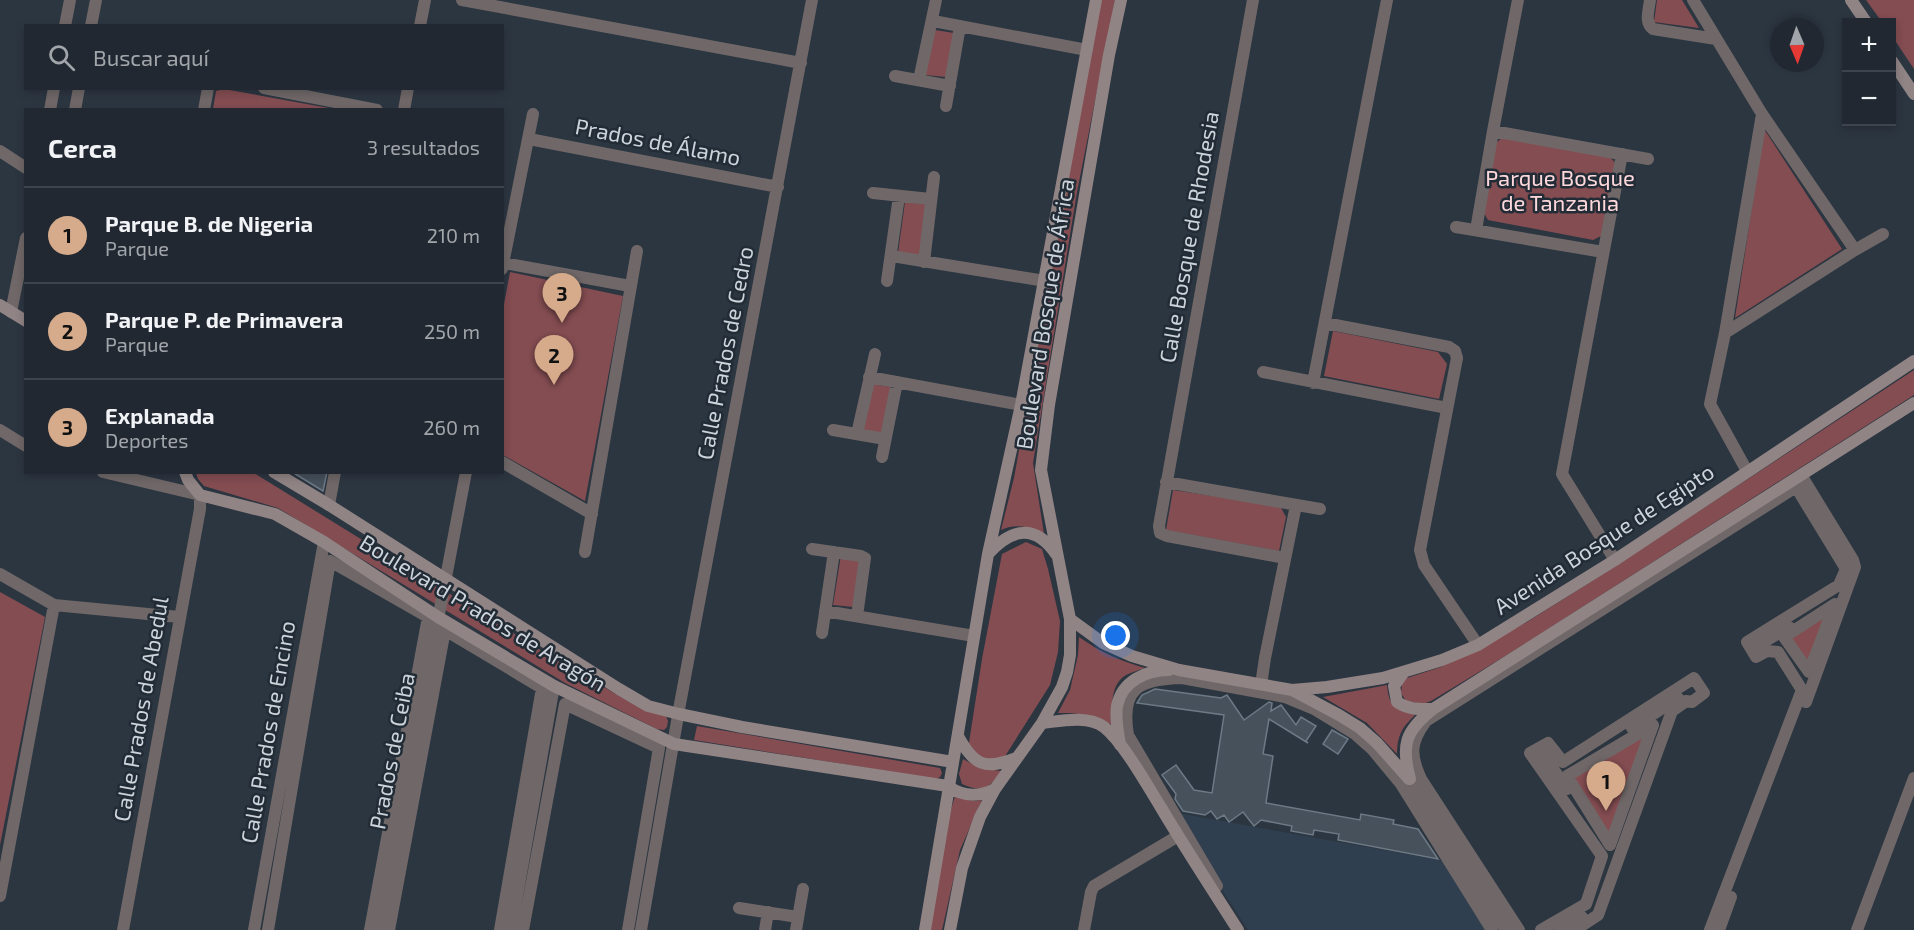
<!DOCTYPE html>
<html lang="es">
<head>
<meta charset="utf-8">
<style>
	body { margin:0; font-family:"Exo 2",sans-serif; background:#2d343d; color:#f1f3f6 }
	.controls { position:absolute; right:18px; top:18px; display:grid; overflow:hidden; border-radius:0px; box-shadow:0 3px 9px #0003 }
	.controls button { width:54px; height:54px; display:grid; place-items:center; padding:0; border:0; border-bottom:2px solid #3e444d; background:#212831; color:#f1f3f6; font:30px sans-serif }
	.compass { position:absolute; left:1770px; top:18px; width:54px; height:54px; border-radius:50%; background:#212831; box-shadow:0 3px 9px #0003; rotate:178deg }
	.you { position:absolute; left:1116px; top:636px; width:21px; height:21px; margin:-15px; border:4px solid #fff; border-radius:50%; background:#1a73e8; box-shadow:0 0 0 9px #1a73e833 }
	.badge { display:grid; place-items:center; width:39px; height:39px; border-radius:50%; background:#d6ab8b; color:#111; font-size:20px; font-weight:700 }
	.pin { position:absolute; translate:-50% -50px; filter:drop-shadow(0 2px 3px #0008) }
	.pin::after { content:''; position:absolute; top:32px; width:21px; height:18px; background:inherit; clip-path:polygon(0 0,100% 0,50% 100%) }
	.list { margin:0; padding:0; list-style:none }
	h2 { display:flex; justify-content:space-between; align-items:center; height:78px; margin:0; padding:0 24px; font-size:26px }
	h2 small { font-size:20px; font-weight:400; color:#a2a6ab }
	.list li { display:grid; grid-template-columns:39px 1fr auto; gap:18px; align-items:center; box-sizing:border-box; height:96px; padding:0 24px; border-top:2px solid #3e444d }
	.list b { display:block; font-size:22px; white-space:nowrap }
	.list p { margin:0; font-size:20px; white-space:nowrap; color:#a2a6ab }
	.list em { font-size:20px; font-style:normal; color:#a2a6ab }
	.icon { flex:none; width:33px; height:33px; fill:none; stroke:currentColor; stroke-width:2; stroke-linecap:round; stroke-linejoin:round }
	.map { position:relative; flex:none; width:1914px; height:930px; overflow:hidden }
	.search { position:absolute; background:#212831; box-shadow:0 3px 9px #0003; left:24px; top:24px; width:480px; height:66px; display:flex; align-items:center; gap:15px; box-sizing:border-box; padding:0 21px; border-radius:0px; color:#a2a6ab; font-size:22px }
	.panel { position:absolute; background:#212831; box-shadow:0 3px 9px #0003; left:24px; top:108px; width:480px; height:366px; border-radius:0px }
	.map>svg:first-child { display:block }
	.built { fill:#303f4f }
	.green { fill:#844d52 }
	.building { fill:#46515c; stroke:#6d7985; stroke-width:1.5 }
	.lines { fill:none; stroke-linecap:round; stroke-linejoin:round }
	.street { stroke:#706868; stroke-width:12 }
	.secondary { stroke:#918485; stroke-width:12 }
	.labels { text-anchor:middle; stroke-width:5; stroke-linejoin:round; paint-order:stroke }
	.street-label { font-size:22px; fill:#cdd3da; stroke:#222c36 }
	.park-label { font-size:22px; fill:#fed8db; stroke:#222c36 }
</style>
</head>
<body>
<div class="map">
<svg width="1914" height="930" viewBox="0 0 1914 930">
	<rect width="100%" height="100%" fill="#2c3641"/>
	<path class="built" d="M1172 812 1450 862 1492 930H1248Z"/>
	<path class="green" d="M1100 0H1115L1077 192 1033 463 1044 534C1029 527 1017 523 1001 530L1014 478Z
		M1657 0H1682L1699 28 1654 22Z
		M1866 0H1914V69L1892 36V22H1882Z
		M935 30 954 33 946 77 925 75Z
		M224 89 334 109H213L216 91Z
		M1764 129 1842 249 1735 318Z
		M1503 137 1610 157 1615 163 1601 236 1593 240 1488 220 1484 213 1496 143Z
		M905 202 926 204 920 256 898 253Z
		M510 272 623 296 585 501 503 455 502 315Z
		M1333 331 1438 352 1447 364 1439 399 1324 376Z
		M1914 370V395L1507 655 1431 701 1423 704 1406 701 1401 693 1402 684 1407 678 1441 667 1527 622 1600 576Z
		M873 384 891 387 881 435 863 432Z
		M196 473H254L558 661 644 710 666 716 668 721 667 727 664 730 657 729 565 683 278 508 204 486 198 479Z
		M1173 490 1280 506 1286 517 1279 551 1166 530Z
		M1026 542 1042 549 1048 569 1060 621 1058 652 1050 685 1002 761 983 758 968 749 982 659 1002 554Z
		M841 555 860 559 853 607 833 605Z
		M0 592 45 617 0 845Z
		M1834 606 1809 670 1785 637Z
		M1079 637C1100 652 1120 661 1145 668 1139 670 1132 672 1126 675 1109 685 1112 709 1113 726 1098 714 1076 713 1058 713L1070 690 1078 655Z
		M1387 685C1389 708 1395 707 1415 715 1402 727 1397 736 1397 754L1367 723 1323 697Z
		M1653 725 1610 845 1567 776Z
		M697 726 940 768 942 773 940 777 936 779 694 740Z
		M963 759 980 768 1001 771C989 789 983 793 962 784L959 774Z
		M956 793C965 800 970 802 982 800L960 850 942 930H926L948 819Z"/>
	<path class="building" d="M292 472H327L323 491Z
		M1155 689 1221 698 1227 695 1244 720 1269 702 1272 703 1271 711 1281 705 1296 725 1301 717 1316 726 1306 741 1308 743 1269 719 1263 754 1273 756 1266 803 1360 820 1361 814 1394 820 1393 824 1418 829 1438 859 1338 840 1339 834 1314 830 1313 835 1291 831 1292 826 1261 820 1254 826 1243 812 1229 822 1224 815 1217 819 1211 811 1205 815 1183 811 1175 799 1176 794 1162 775 1176 765 1194 790 1212 793 1224 715 1137 703 1142 695Z
		M1332 730 1348 739 1338 754 1323 744Z"/>
	<g class="lines">
		<path class="street" d="M462 0 801 63
			M1253 0 1159 526 1160 533 1167 536 1285 558
			M1650 0C1649 10 1644 22 1653 29L1716 39
			M1693 0 1762 114 1855 250
			M933 21 1087 50
			M65 26 70 0
			M91 26 96 0
			M420 26 425 0
			M895 76 950 86
			M919 80 936 0
			M264 88 377 110
			M946 106 960 26
			M50 110 54 88
			M75 110 79 88
			M204 110 208 88
			M404 110 408 88
			M1493 131 1648 159
			M529 139 778 187
			M0 151 26 168
			M873 193 930 199
			M1456 227 1603 252
			M1476 230 1493 131 1518 0
			M892 256 1045 281
			M924 262 934 177
			M504 263 630 286
			M502 269 533 114
			M887 281 899 196
			M11 312 26 238
			M1325 323 1449 347 1455 351 1457 358 1420 550 1424 565 1478 645
			M1725 333 1855 250 1883 234
			M1263 372 1447 408
			M869 377 1021 405
			M1313 383 1387 0
			M0 430 26 446
			M833 430 885 439
			M857 434 875 354
			M882 457 897 382
			M502 462 592 514
			M1747 471 1710 404 1725 333 1762 114
			M103 472 200 495V509L123 930
			M1801 475 1853 560 1855 567 1806 702
			M1166 482 1320 509
			M329 505 335 472
			M812 549 861 556 865 558 857 616
			M585 552 637 251
			M1615 560 1562 474 1622 154
			M0 574 54 605 179 617
			M1835 604 1809 672 1784 637Z
			M825 611 974 636
			M822 633 834 552
			M1757 646 1789 627
			M1261 685 1265 658 1296 505
			M1653 725 1610 845 1567 776Z
			M1632 728 1678 698
			M1543 754 1567 789
			M1410 779 1506 930
			M1217 886 1128 735C1120 688 1139 679 1182 678L1285 697 1314 709 1355 734 1372 749 1401 784 1492 930
			M0 896 54 605
			M739 908 798 917
			M254 930 324 542
			M268 930 330 561 428 617 370 930
			M379 930 466 472
			M389 930 445 630 542 688 500 930
			M511 930 554 686
			M523 930 565 704 659 748 628 930
			M641 930 680 704 812 0
			M765 930 768 912
			M796 930 803 889
			M1084 930 1091 892 1094 886 1178 836
			M1519 930 1421 779C1410 755 1410 742 1426 721L1796 487 1846 569 1839 585 1747 642 1756 657 1767 651 1778 652 1802 690 1710 930
			M1541 930 1586 904 1602 856 1530 753 1548 743 1563 762 1694 678 1704 693 1692 702 1686 701 1672 711 1598 915 1575 930
			M1560 930 1582 917
			M1719 930 1731 897
			M1857 930 1914 778"/>
		<path class="secondary" d="M1851 0 1866 22
			M1892 61 1914 94
			M0 305 26 321
			M185 472 188 480 200 495 275 514 324 542 438 617 554 686 674 744 948 786C963 797 979 797 995 789
			M274 472 329 505 619 689 648 706 679 714 742 727 953 762
			M989 553C1012 528 1035 524 1056 554
			M1070 619 1103 643 1132 656 1179 670 1292 690 1339 715 1360 728 1377 743 1409 779
			M1404 672 1394 686 1397 702C1409 710 1419 709 1433 709
			M1292 690 1327 687 1383 678 1442 660 1478 645 1615 560 1914 361
			M1042 723C1061 721 1087 715 1104 727 1123 742 1147 785 1160 806 1185 848 1212 889 1238 930
			M958 736C974 766 985 770 1016 758
			M1120 745C1118 732 1115 718 1117 706 1122 681 1146 670 1169 670
			M1410 779C1401 745 1405 731 1433 709L1914 403
			M925 930 988 554 1021 405 1096 0
			M950 930 962 868 980 817 995 789 1042 723 1062 687 1067 672 1070 655V619L1041 470 1049 405 1109 55 1121 0"/>
	</g>
	<g class="labels">
		<g class="street-label">
			<text transform="translate(658 142) rotate(11)" y="8">Prados de Álamo</text>
			<text transform="translate(1189 237) rotate(-80)" y="8">Calle Bosque de Rhodesia</text>
			<text transform="translate(1045 314) rotate(-81)" y="8">Boulevard Bosque de África</text>
			<text transform="translate(725 353) rotate(-79)" y="8">Calle Prados de Cedro</text>
			<text transform="translate(1604 539) rotate(-33)" y="8">Avenida Bosque de Egipto</text>
			<text transform="translate(483 613) rotate(31)" y="8">Boulevard Prados de Aragón</text>
			<text transform="translate(141 709) rotate(-80)" y="8">Calle Prados de Abedul</text>
			<text transform="translate(268 732) rotate(-80)" y="8">Calle Prados de Encino</text>
			<text transform="translate(392 751) rotate(-79)" y="8">Prados de Ceiba</text>
		</g>
		<g class="park-label">
			<text x="1560" y="186">Parque Bosque<tspan x="1560" dy="25">de Tanzania</tspan></text>
		</g>
	</g>
</svg>
<div class="controls">
<button>+</button>
<button>−</button>
</div>
<svg class="compass" viewBox="-18 -18 36 36"><path d="M0-13l5 13h-10z" fill="#e53935"/><path d="M0 13l5-13h-10z" fill="#a2a6ab"/></svg>
<div class="you"></div>
<div class="pin badge" style="left:1606px;top:811px">1</div>
<div class="pin badge" style="left:554px;top:385px">2</div>
<div class="pin badge" style="left:562px;top:323px">3</div>
<div class="search"><svg class="icon" aria-label="search" viewBox="0 0 24 24"><circle cx="10" cy="10" r="6"/><path d="M15 15l6 6"/></svg>Buscar aquí</div>
<section class="panel">
<h2>Cerca<small>3 resultados</small></h2>
<ul class="list">
<li><span class="badge">1</span><div><b>Parque B. de Nigeria</b><p>Parque</p></div><em>210 m</em></li>
<li><span class="badge">2</span><div><b>Parque P. de Primavera</b><p>Parque</p></div><em>250 m</em></li>
<li><span class="badge">3</span><div><b>Explanada</b><p>Deportes</p></div><em>260 m</em></li>
</ul>
</section>
</div>
</body>
</html>
